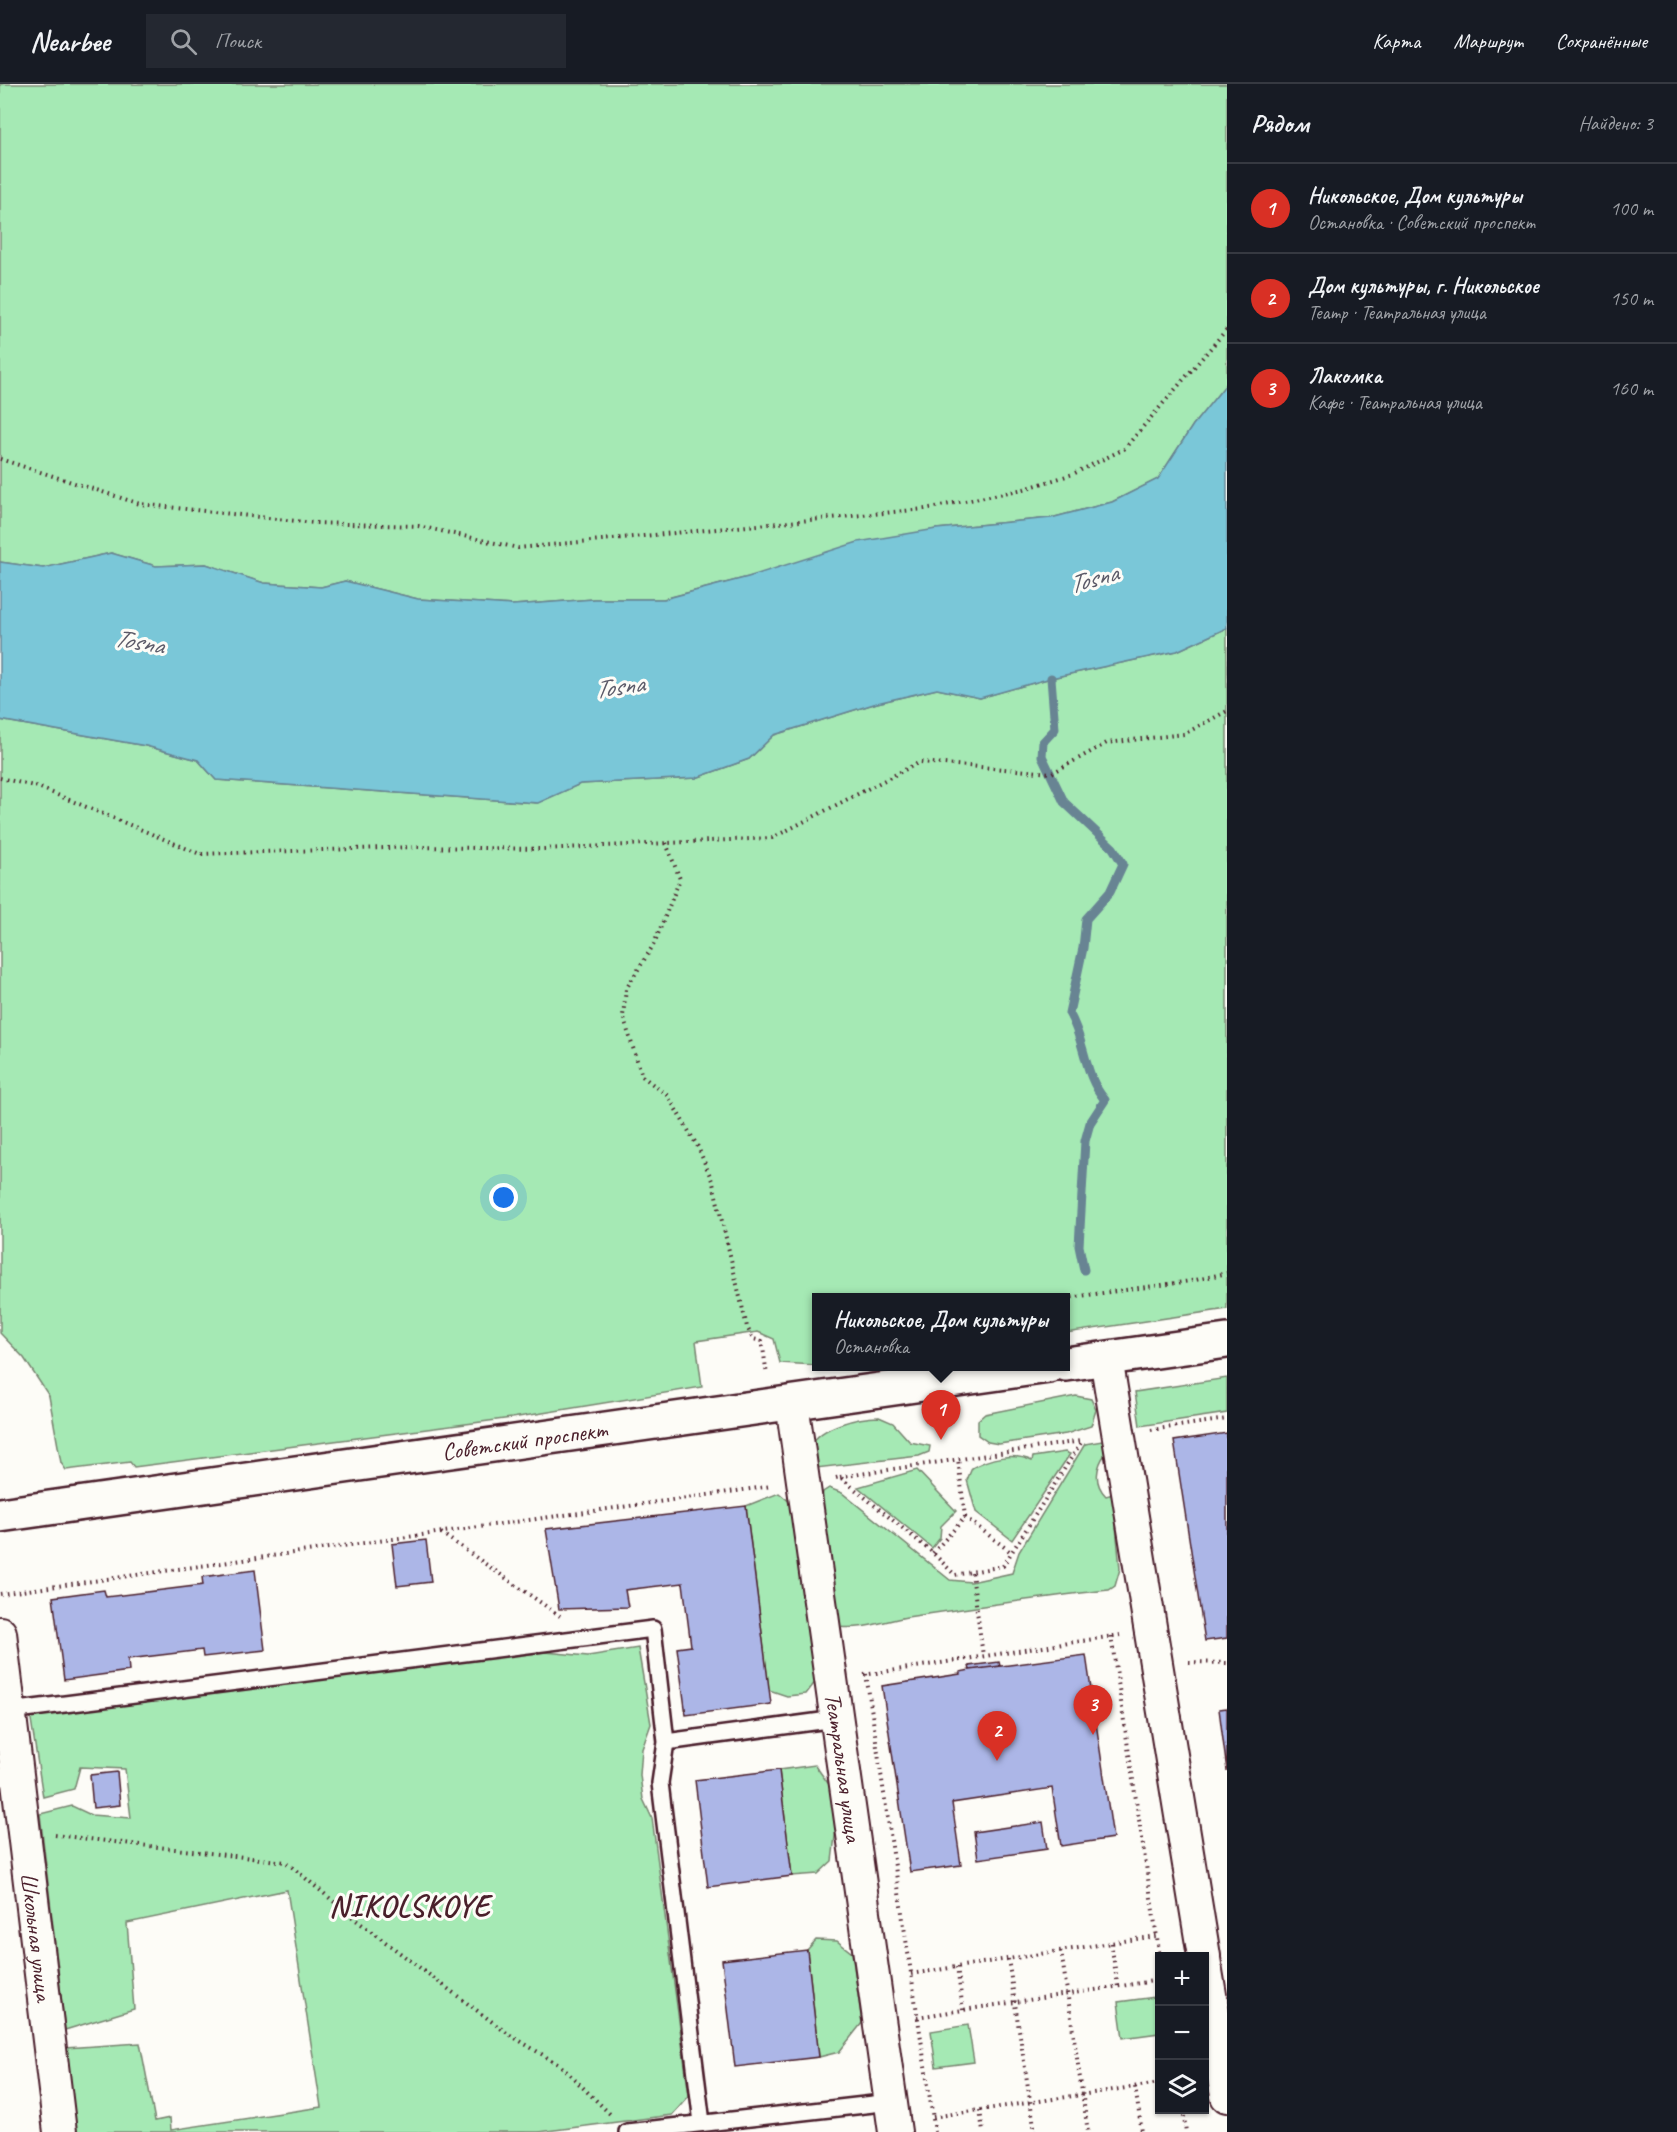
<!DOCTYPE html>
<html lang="ru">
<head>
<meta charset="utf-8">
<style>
	body { margin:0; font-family:Caveat,sans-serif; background:#242831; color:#f1f3f6 }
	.controls { position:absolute; right:18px; bottom:18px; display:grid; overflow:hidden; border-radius:0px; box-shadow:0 2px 4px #0004 }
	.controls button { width:54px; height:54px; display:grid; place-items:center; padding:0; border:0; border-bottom:2px solid #363941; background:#171b24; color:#f1f3f6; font:30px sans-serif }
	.you { position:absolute; left:504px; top:1114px; width:21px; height:21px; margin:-15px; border:4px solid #fff; border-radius:50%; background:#1a73e8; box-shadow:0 0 0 9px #1a73e833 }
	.badge { display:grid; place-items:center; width:39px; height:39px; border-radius:50%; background:#d93025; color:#fff; font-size:20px; font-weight:700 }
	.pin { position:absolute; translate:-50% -50px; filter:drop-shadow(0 2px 3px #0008) }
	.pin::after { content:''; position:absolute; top:32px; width:21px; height:18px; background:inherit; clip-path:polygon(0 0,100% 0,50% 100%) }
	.popup { position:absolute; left:812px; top:1209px; width:258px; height:78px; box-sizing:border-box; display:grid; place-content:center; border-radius:0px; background:#171b24; filter:drop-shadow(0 2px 4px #0005); font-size:20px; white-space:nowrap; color:#9ea1a6 }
	.popup b { font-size:22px; color:#f1f3f6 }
	.popup::after { content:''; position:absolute; left:50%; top:100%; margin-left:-12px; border:12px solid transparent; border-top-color:#171b24 }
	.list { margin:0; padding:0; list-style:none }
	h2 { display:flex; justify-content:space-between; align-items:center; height:78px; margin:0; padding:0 24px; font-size:26px }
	h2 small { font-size:20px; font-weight:400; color:#9ea1a6 }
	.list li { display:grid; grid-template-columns:39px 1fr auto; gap:18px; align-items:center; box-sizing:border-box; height:90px; padding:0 24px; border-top:2px solid #363941 }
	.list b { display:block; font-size:22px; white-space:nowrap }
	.list p { margin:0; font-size:20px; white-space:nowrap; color:#9ea1a6 }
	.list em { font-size:20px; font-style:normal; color:#9ea1a6 }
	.icon { flex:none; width:33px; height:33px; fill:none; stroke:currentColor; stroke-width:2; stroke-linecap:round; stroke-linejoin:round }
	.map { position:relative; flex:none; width:1227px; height:2048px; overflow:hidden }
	header { display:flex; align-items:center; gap:36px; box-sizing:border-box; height:84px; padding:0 30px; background:#171b24; border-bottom:2px solid #363941 }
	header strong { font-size:28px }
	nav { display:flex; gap:33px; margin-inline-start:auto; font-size:21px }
	.search { width:420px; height:54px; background:#242831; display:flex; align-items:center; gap:15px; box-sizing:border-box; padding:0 21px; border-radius:0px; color:#9ea1a6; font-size:22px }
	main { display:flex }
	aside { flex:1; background:#171b24 }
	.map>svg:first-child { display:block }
	.green { fill:#a5e9b4; stroke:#788470; stroke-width:1.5 }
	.water { fill:#7ac7d8; stroke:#678493; stroke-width:1.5 }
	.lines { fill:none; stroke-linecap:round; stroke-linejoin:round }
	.stream { stroke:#678493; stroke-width:9 }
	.building { fill:#acb6e7; stroke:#4a1f2b; stroke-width:1.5 }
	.service-casing { stroke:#4a1f2b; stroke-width:20 }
	.minor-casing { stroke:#4a1f2b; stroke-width:36 }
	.secondary-casing { stroke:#4a1f2b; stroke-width:38 }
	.path { stroke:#4a1f2b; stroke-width:4; stroke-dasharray:1.5 4.5; stroke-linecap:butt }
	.service { stroke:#fdfcf7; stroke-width:15 }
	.minor { stroke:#fdfcf7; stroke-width:32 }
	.secondary { stroke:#fdfcf7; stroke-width:33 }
	.labels { text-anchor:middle; stroke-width:6; stroke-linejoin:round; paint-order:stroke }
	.street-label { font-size:24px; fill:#4a1f2b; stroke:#fdfcf7 }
	.water-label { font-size:26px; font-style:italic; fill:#5b5a68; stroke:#fdfcf7 }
	.district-label { font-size:30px; font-weight:bold; letter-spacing:1.5px; fill:#4a1f2b; stroke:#fdfcf7 }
</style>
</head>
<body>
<header>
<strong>Nearbee</strong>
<div class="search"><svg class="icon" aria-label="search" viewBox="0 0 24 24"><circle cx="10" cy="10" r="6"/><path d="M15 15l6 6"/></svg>Поиск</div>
<nav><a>Карта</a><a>Маршрут</a><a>Сохранённые</a></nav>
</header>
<main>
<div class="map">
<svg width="1227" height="2048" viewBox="0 0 1227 2048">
	<rect width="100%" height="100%" fill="#fdfcf7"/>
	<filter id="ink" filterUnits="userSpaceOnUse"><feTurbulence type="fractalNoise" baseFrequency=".0167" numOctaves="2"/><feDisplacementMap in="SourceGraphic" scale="12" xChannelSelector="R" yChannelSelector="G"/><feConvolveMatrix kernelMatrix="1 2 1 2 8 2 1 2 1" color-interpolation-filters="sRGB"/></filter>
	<g filter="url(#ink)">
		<path class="green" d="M0 0H1227V299L1193 341 1158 395 1112 418 1051 434 936 445 663 515H594L513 521 418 515 345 497 321 503 264 499 206 480 156 482 111 469 43 484 0 478Z
			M1227 544V1225L1066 1249V1214H816V1281L780 1279 774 1255 758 1248 696 1257 702 1303 512 1334 134 1383 130 1378 66 1386 61 1379 49 1312 24 1274 0 1249V636L146 662 198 676 216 696 537 719 580 700 696 694 749 675 774 651 877 619 937 605 980 614 1051 594 1177 567Z
			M1227 1294V1329L1140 1342 1135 1308Z
			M1076 1312 1091 1315 1096 1326 1091 1342 1066 1350 999 1360 988 1358 978 1351V1336L985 1330Z
			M879 1333 893 1339 910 1358 930 1362 929 1368 919 1372 816 1384 811 1362C819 1342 860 1333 879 1333Z
			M1102 1357 1106 1369C1096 1382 1093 1399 1106 1412L1113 1410 1120 1485 1115 1502 1109 1506C1041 1513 974 1523 907 1533 884 1537 863 1546 839 1543L820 1423 823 1408 829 1404 842 1409 950 1496 971 1498 1012 1489 1019 1468 1085 1360Z
			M1065 1368 1070 1370 1012 1456 976 1428 967 1396 972 1384C989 1374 1014 1368 1032 1377L1033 1373Z
			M917 1386 956 1427 941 1442 940 1454 932 1464 858 1403Z
			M779 1409 792 1420 816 1597 806 1610 787 1612 769 1606 746 1422Z
			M638 1564 651 1640 642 1665 640 1691 643 1715 652 1734 689 2012 672 2031 539 2048H75L65 1964 140 1959 155 2037 170 2034 171 2046 321 2023 287 1806 127 1839 134 1925 65 1946 40 1730 72 1722 91 1731 131 1734 125 1685 80 1683 74 1705 43 1713 30 1629 545 1568 588 1572Z
			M815 1681 830 1702 836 1744 832 1777 818 1790 792 1792 779 1686Z
			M816 1856 837 1857 852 1869 862 1939 839 1968 819 1973 807 1866Z
			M1155 1913 1159 1949 1123 1954 1118 1918Z
			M968 1941 974 1978 936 1983 931 1947Z"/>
		<path class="water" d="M1227 299V544L1177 567 1051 594 980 614 937 605 877 619 774 651 749 675 696 694 580 700 538 719 216 696 198 676 146 662 0 636V478L43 484 111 469 156 482 206 480 264 499 321 503 345 497 418 515 513 521 594 515H664L748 493 858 458 936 445 1051 434 1112 418 1158 395 1193 341Z"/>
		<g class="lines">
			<path class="stream" d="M1051 594 1055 645 1043 658 1042 672 1064 718 1113 764 1123 780 1110 808 1086 835 1083 864 1069 929C1086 958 1083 990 1105 1016L1090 1039 1085 1057 1079 1162 1084 1186"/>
		</g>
		<path class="building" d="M1227 1349V1554L1205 1557 1174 1357Z
			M746 1422 771 1620 686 1631 677 1564 691 1562 683 1499 625 1506 628 1523 559 1525 546 1445Z
			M426 1456 431 1498 397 1502 392 1460Z
			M255 1486 265 1566 203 1573 202 1566 128 1575 129 1587 64 1596 53 1513 104 1506 106 1513 203 1501 202 1493Z
			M1086 1571 1113 1754 1061 1762 1052 1704 952 1719 961 1781 910 1788 882 1602 960 1590V1588L970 1586Z
			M999 1578 1000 1582 970 1586 969 1582Z
			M1227 1624V1687L1219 1625Z
			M779 1686 792 1792 708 1803 695 1696Z
			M117 1688 120 1721 93 1724 90 1691Z
			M1043 1738 1047 1765 978 1775 974 1748Z
			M807 1866 819 1973 735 1983 722 1876Z"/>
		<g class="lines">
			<g class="service-casing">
				<path id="service" d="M10 1627 653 1545 666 1658 836 1635
					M666 1658 660 1699 702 2039
					M627 2048 891 2018"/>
			</g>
			<g class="minor-casing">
				<g id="minor">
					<path d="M1106 1274 1204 1872"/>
					<path id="s1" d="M792 1319 895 2048"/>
					<path id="s2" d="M0 1549 60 2048"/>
					<path d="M1204 1875 1227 2012"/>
				</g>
			</g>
			<g class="secondary-casing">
				<g id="secondary">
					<path d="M1066 1280 1227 1257"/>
					<path id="s3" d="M0 1431 1049 1282"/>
				</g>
			</g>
			<path class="path" d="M0 375 140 420 314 439 418 442 518 464 925 425 1024 405 1073 390 1124 365 1227 245
				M0 694 38 703 200 770 417 763 543 765 772 754 920 678 1052 689 1107 659 1184 650 1227 627
				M666 759 680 795 654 860 626 905 623 932 642 992 668 1012 698 1063 713 1099 747 1243 753 1255 762 1257 767 1291
				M1066 1214 1191 1197 1227 1189
				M1151 1346 1227 1335
				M840 1393 1081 1357
				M836 1394 840 1393 933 1469 955 1491 1003 1482 1082 1357
				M965 1433 1012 1469
				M441 1449 560 1532
				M933 1469 965 1433 958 1375
				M972 1489 983 1572
				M0 1510 772 1402
				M1111 1552 1160 1873
				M1189 1578 1227 1579
				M866 1590 935 2048
				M864 1591 1120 1551
				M55 1751 286 1778 356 1836 507 1949 561 1982 612 2032
				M1111 1859 1118 1903
				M1061 1867 1088 2048
				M1008 1875 1035 2048
				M957 1883 963 1926
				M911 1890 1156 1852
				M917 1933 1160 1896
				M1135 2003 1142 2048
				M980 2026 983 2048
				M1183 2026 1186 2048
				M933 2033 1160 1999"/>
			<use href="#service" class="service"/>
			<use href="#minor" class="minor"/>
			<use href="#secondary" class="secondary"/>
		</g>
	</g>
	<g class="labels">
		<g class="street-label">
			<text dy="8" stroke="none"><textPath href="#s3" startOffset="530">Советский проспект</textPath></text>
			<text dy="8" stroke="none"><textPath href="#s1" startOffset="368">Театральная улица</textPath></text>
			<text dy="8" stroke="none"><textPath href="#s2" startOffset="306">Школьная улица</textPath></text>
		</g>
		<g class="water-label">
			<text transform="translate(1093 494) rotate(-15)" y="9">Tosna</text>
			<text transform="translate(139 557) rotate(10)" y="9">Tosna</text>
			<text transform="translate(619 602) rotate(-8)" y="9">Tosna</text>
		</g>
		<g class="district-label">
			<text x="410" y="1832">NIKOLSKOYE</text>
		</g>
	</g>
</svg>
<div class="controls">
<button>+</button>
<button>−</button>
<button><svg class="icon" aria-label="layers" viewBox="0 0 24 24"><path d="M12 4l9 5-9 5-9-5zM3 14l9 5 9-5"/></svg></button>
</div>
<div class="you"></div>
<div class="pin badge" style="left:941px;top:1356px">1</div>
<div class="popup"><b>Никольское, Дом культуры</b>Остановка</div>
<div class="pin badge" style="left:997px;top:1677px">2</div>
<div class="pin badge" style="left:1093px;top:1651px">3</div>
</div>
<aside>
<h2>Рядом<small>Найдено: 3</small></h2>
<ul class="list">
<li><span class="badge">1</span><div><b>Никольское, Дом культуры</b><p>Остановка · Советский проспект</p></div><em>100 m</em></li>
<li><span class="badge">2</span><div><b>Дом культуры, г. Никольское</b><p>Театр · Театральная улица</p></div><em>150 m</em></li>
<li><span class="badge">3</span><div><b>Лакомка</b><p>Кафе · Театральная улица</p></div><em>160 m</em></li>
</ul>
</aside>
</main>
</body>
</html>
